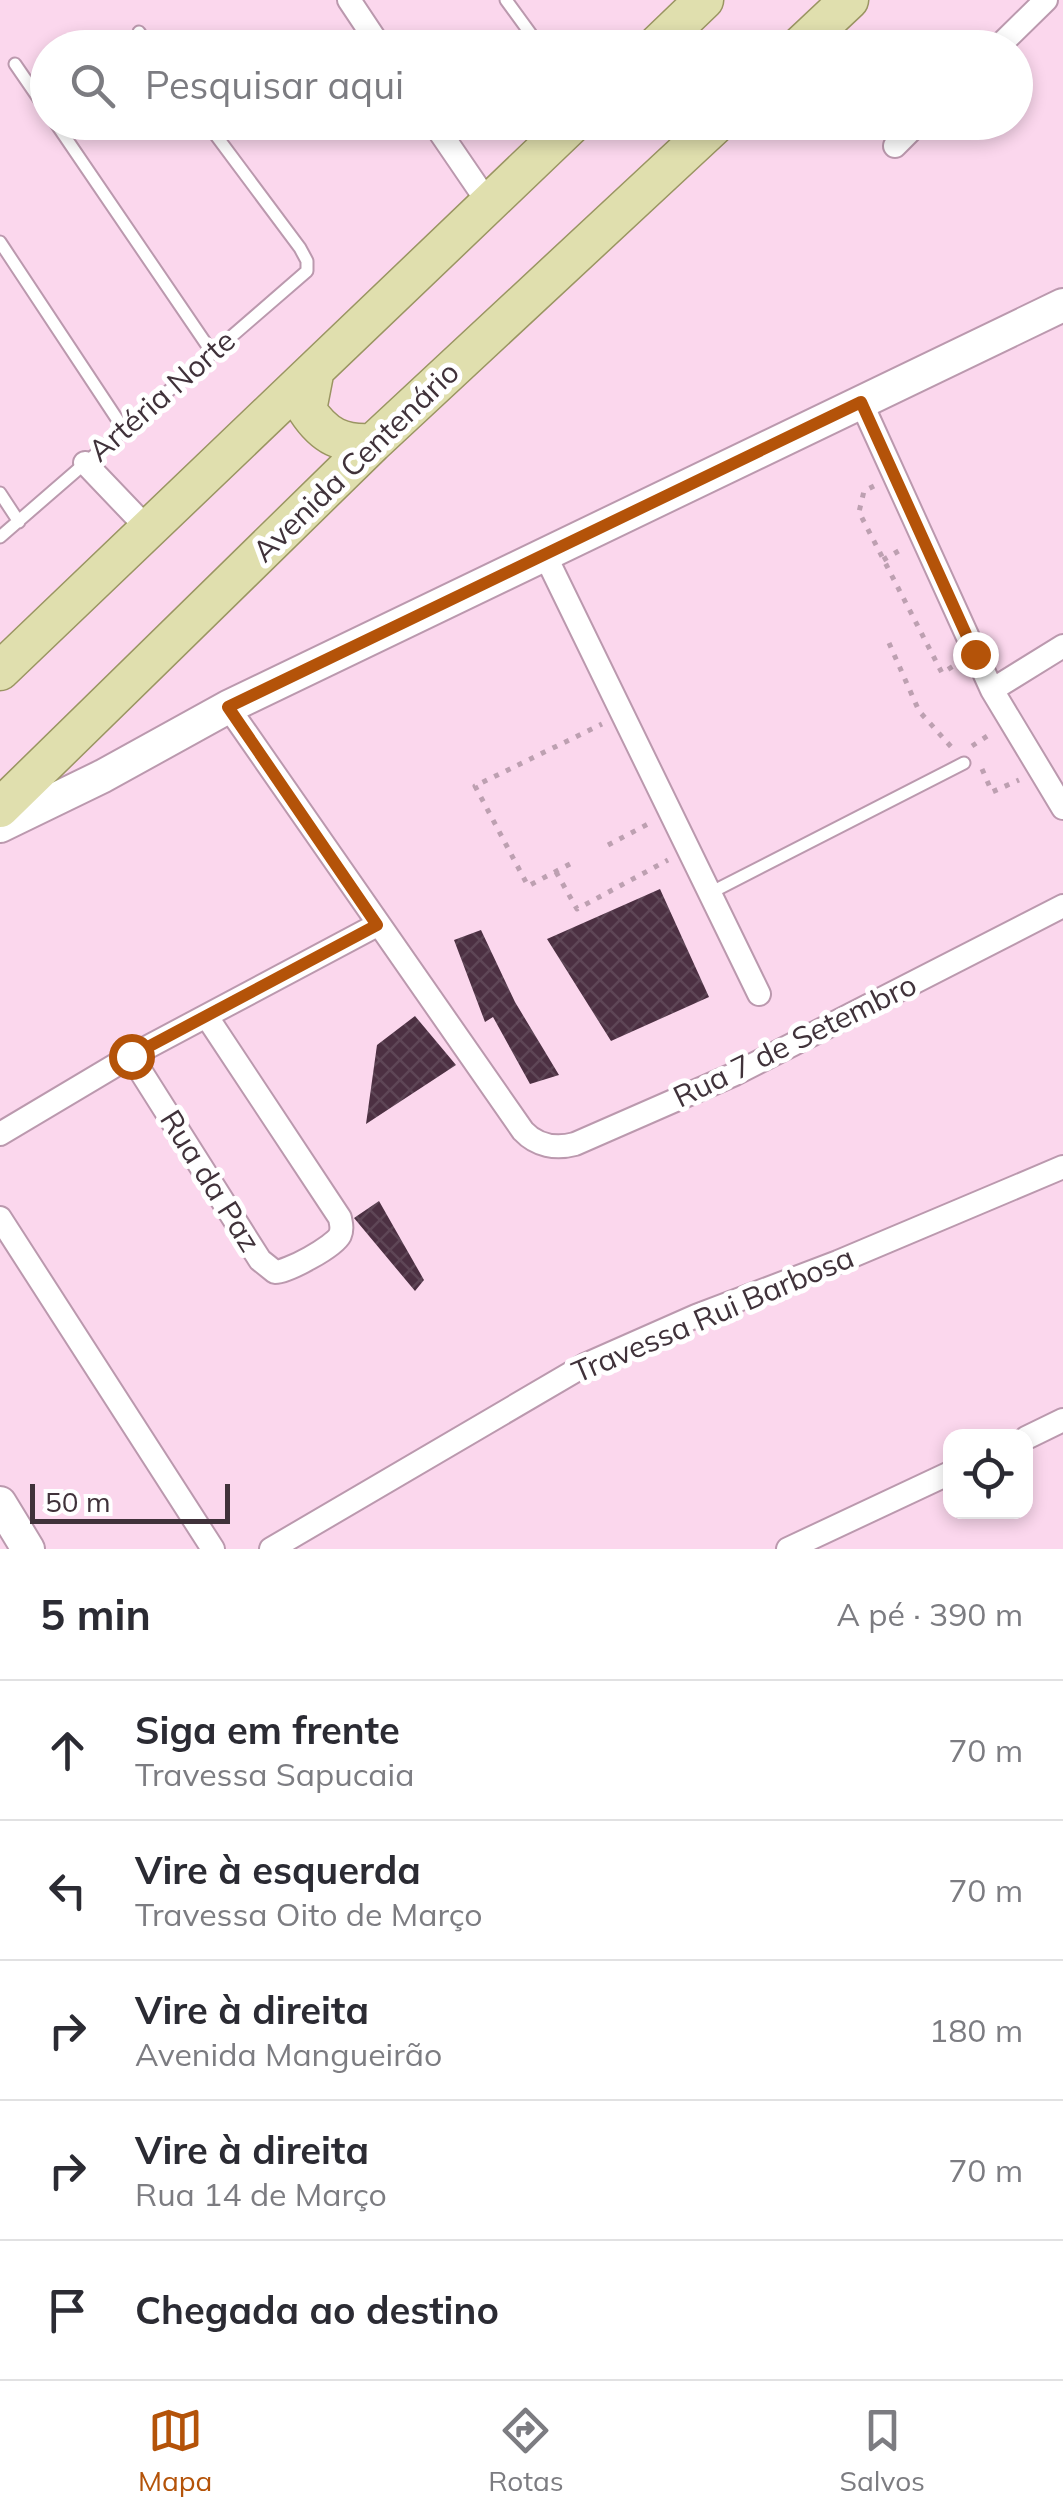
<!DOCTYPE html>
<html lang="pt">
<head>
<meta charset="utf-8">
<style>
	body { margin:0; font-family:Mulish,sans-serif; background:#f2f2f3; color:#2b2b33 }
	.controls { position:absolute; right:30px; bottom:30px; display:grid; overflow:hidden; border-radius:20px; box-shadow:0 5px 15px #0003 }
	.controls button { width:90px; height:90px; display:grid; place-items:center; padding:0; border:0; border-bottom:2px solid #e1e1e2; background:#fff; color:#2b2b33; font:50px sans-serif }
	.scale { position:absolute; left:30px; bottom:25px; width:200px; box-sizing:border-box; padding-left:10px; border:5px solid #40323a; border-top:0; font-size:28px; line-height:35px; white-space:nowrap; color:#40323a; -webkit-text-stroke:8px #fff; paint-order:stroke }
	.stop { position:absolute; width:30px; height:30px; margin:-22px; border:8px solid #b45309; border-radius:50%; background:#fff }
	.stop.end { background:#b45309; border-color:#fff; box-shadow:0 2px 10px #0008 }
	.list { margin:0; padding:0; list-style:none }
	h2 { display:flex; justify-content:space-between; align-items:center; height:130px; margin:0; padding:0 40px; font-size:42px }
	h2 small { font-size:32px; font-weight:400; color:#7c7c81 }
	.list li { display:grid; grid-template-columns:65px 1fr auto; gap:30px; align-items:center; box-sizing:border-box; height:140px; padding:0 40px; border-top:2px solid #e1e1e2 }
	.list b { display:block; font-size:38px; white-space:nowrap }
	.list p { margin:0; font-size:32px; white-space:nowrap; color:#7c7c81 }
	.list em { font-size:32px; font-style:normal; color:#7c7c81 }
	.icon { flex:none; width:55px; height:55px; fill:none; stroke:currentColor; stroke-width:2; stroke-linecap:round; stroke-linejoin:round }
	.map { position:relative; flex:none; width:1063px; height:1549px; overflow:hidden }
	.search { position:absolute; background:#fff; box-shadow:0 5px 15px #0003; left:30px; right:30px; top:30px; height:110px; display:flex; align-items:center; gap:25px; box-sizing:border-box; padding:0 35px; border-radius:55px; color:#7c7c81; font-size:38px }
	.sheet { height:830px; background:#fff }
	nav { display:flex; justify-content:space-around; align-items:center; box-sizing:border-box; height:140px; border-top:2px solid #e1e1e2; background:#fff; font-size:28px; color:#7c7c81 }
	nav a { display:grid; justify-items:center; gap:5px }
	nav .on { color:#b45309 }
	.map>svg:first-child { display:block }
	.building { fill:url(#building-cross-hatch) }
	.lines { fill:none; stroke-linecap:round; stroke-linejoin:round }
	.lane-casing { stroke:#bb99ae; stroke-width:15 }
	.street-casing { stroke:#bb99ae; stroke-width:26 }
	.secondary-casing { stroke:#bb99ae; stroke-width:36 }
	.primary-casing { stroke:#9a9562; stroke-width:41 }
	.path { stroke:#bda0b1; stroke-width:5; stroke-dasharray:5 8; stroke-linecap:butt }
	.lane { stroke:#fff; stroke-width:11 }
	.street { stroke:#fff; stroke-width:22 }
	.secondary { stroke:#fff; stroke-width:32 }
	.primary { stroke:#e0dfae; stroke-width:38 }
	.route { stroke:#b45309; stroke-width:12 }
	.labels { text-anchor:middle; stroke-width:10; stroke-linejoin:round; paint-order:stroke }
	.street-label { font-size:30px; fill:#40323a; stroke:#fff }
</style>
</head>
<body>
<div class="map">
<svg width="1063" height="1549" viewBox="0 0 1063 1549">
	<defs>
		<pattern id="building-cross-hatch" width="8" height="8" patternUnits="userSpaceOnUse" patternTransform="scale(2.5)"><rect width="8" height="8" fill="#4c3042"/><path d="M0 0l8 8M0 8l8-8" fill="none" stroke="#5e4656"/></pattern>
	</defs>
	<rect width="100%" height="100%" fill="#fbd7ed"/>
	<path class="building" d="M660 889 709 997 611 1041 547 939Z
		M481 930 515 1002 559 1075 530 1084 493 1017 485 1022 454 940Z
		M415 1016 456 1065 366 1124 377 1045Z
		M379 1201 424 1280 415 1291 354 1218Z"/>
	<g class="lines">
		<g class="lane-casing">
			<path id="lane" d="M506 0 541 48
				M139 32 150 48
				M15 64 48 112
				M55 122 211 351
				M0 242 123 428
				M0 493 19 522
				M0 537 307 271V261L300 248 206 122
				M710 893 964 763"/>
		</g>
		<g class="street-casing">
			<path id="street" d="M349 0 381 48
				M997 48 1046 0
				M433 122 489 204
				M895 146 919 122
				M861 402 992 690 1063 808
				M85 463 149 530
				M545 555 759 994
				M992 690 1063 646
				M228 707 523 1131C537 1146 556 1149 575 1144L735 1074 1063 906
				M131 1056 260 1260 275 1272C287 1272 334 1247 340 1235 343 1228 341 1225 340 1218L207 1017
				M0 1134 131 1056 377 925
				M0 1218 213 1549
				M1026 1438 1063 1420
				M271 1549 585 1365 696 1316 838 1262 1063 1167
				M788 1549 950 1473"/>
		</g>
		<g class="secondary-casing">
			<path id="secondary" d="M0 826 103 776 228 707 1063 305
				M0 1503 28 1549"/>
		</g>
		<g class="primary-casing">
			<path id="primary" d="M654 48 704 0
				M798 48 849 0
				M314 374 307 410C324 436 342 445 373 443
				M0 671 574 122
				M0 808 373 443 718 122"/>
		</g>
		<path class="path" d="M874 486 864 491 859 512 942 673 955 665
			M883 560 902 549
			M889 643 919 711 954 750
			M972 746 992 733
			M982 769 992 792 1019 780
			M608 845 650 823
			M570 864 528 886 475 786 602 724
			M556 872 577 909 668 860"/>
		<use href="#lane" class="lane"/>
		<use href="#street" class="street"/>
		<use href="#secondary" class="secondary"/>
		<use href="#primary" class="primary"/>
	</g>
	<g class="lines">
		<path class="route" d="M131 1056 377 925 228 707 861 402 975 654"/>
	</g>
	<g class="labels">
		<g class="street-label">
			<text transform="translate(162 396) rotate(-41)" y="10">Artéria Norte</text>
			<text transform="translate(356 462) rotate(-44)" y="10">Avenida Centenário</text>
			<text transform="translate(795 1041) rotate(-26)" y="10">Rua 7 de Setembro</text>
			<text transform="translate(210 1181) rotate(58)" y="10">Rua da Paz</text>
			<text transform="translate(713 1315) rotate(-23)" y="10">Travessa Rui Barbosa</text>
		</g>
	</g>
</svg>
<div class="controls">
<button><svg class="icon" aria-label="locate" viewBox="0 0 24 24"><circle cx="12" cy="12" r="6"/><path d="M12 2v4M12 18v4M2 12h4M18 12h4"/></svg></button>
</div>
<div class="scale">50 m</div>
<div class="stop" style="left:131px;top:1056px"></div>
<div class="stop end" style="left:975px;top:654px"></div>
<div class="search"><svg class="icon" aria-label="search" viewBox="0 0 24 24"><circle cx="10" cy="10" r="6"/><path d="M15 15l6 6"/></svg>Pesquisar aqui</div>
</div>
<section class="sheet">
<h2>5 min<small>A pé · 390 m</small></h2>
<ul class="list">
<li><svg class="icon" aria-label="ahead" viewBox="0 0 24 24"><path d="M12 20V5M6 11l6-6 6 6"/></svg><div><b>Siga em frente</b><p>Travessa Sapucaia</p></div><em>70 m</em></li>
<li><svg class="icon" aria-label="left" viewBox="0 0 24 24"><path d="M17 20v-9H6M10 6l-5 5 5 5"/></svg><div><b>Vire à esquerda</b><p>Travessa Oito de Março</p></div><em>70 m</em></li>
<li><svg class="icon" aria-label="right" viewBox="0 0 24 24"><path d="M7 20v-9h11M14 6l5 5-5 5"/></svg><div><b>Vire à direita</b><p>Avenida Mangueirão</p></div><em>180 m</em></li>
<li><svg class="icon" aria-label="right" viewBox="0 0 24 24"><path d="M7 20v-9h11M14 6l5 5-5 5"/></svg><div><b>Vire à direita</b><p>Rua 14 de Março</p></div><em>70 m</em></li>
<li><svg class="icon" aria-label="arrive" viewBox="0 0 24 24"><path d="M6 21V4h12l-3 4 3 4H6"/></svg><div><b>Chegada ao destino</b></div></li>
</ul>
</section>
<nav>
<a class="on"><svg class="icon" aria-label="map" viewBox="0 0 24 24"><path d="M3 6l6-2 6 2 6-2v14l-6 2-6-2-6 2zM9 4v14M15 6v14"/></svg>Mapa</a>
<a><svg class="icon" aria-label="directions" viewBox="0 0 24 24"><path d="M12 3l9 9-9 9-9-9zM9 14v-3h6M13 9l2 2-2 2"/></svg>Rotas</a>
<a><svg class="icon" aria-label="saved" viewBox="0 0 24 24"><path d="M7 4h10v16l-5-4-5 4z"/></svg>Salvos</a>
</nav>
</body>
</html>
